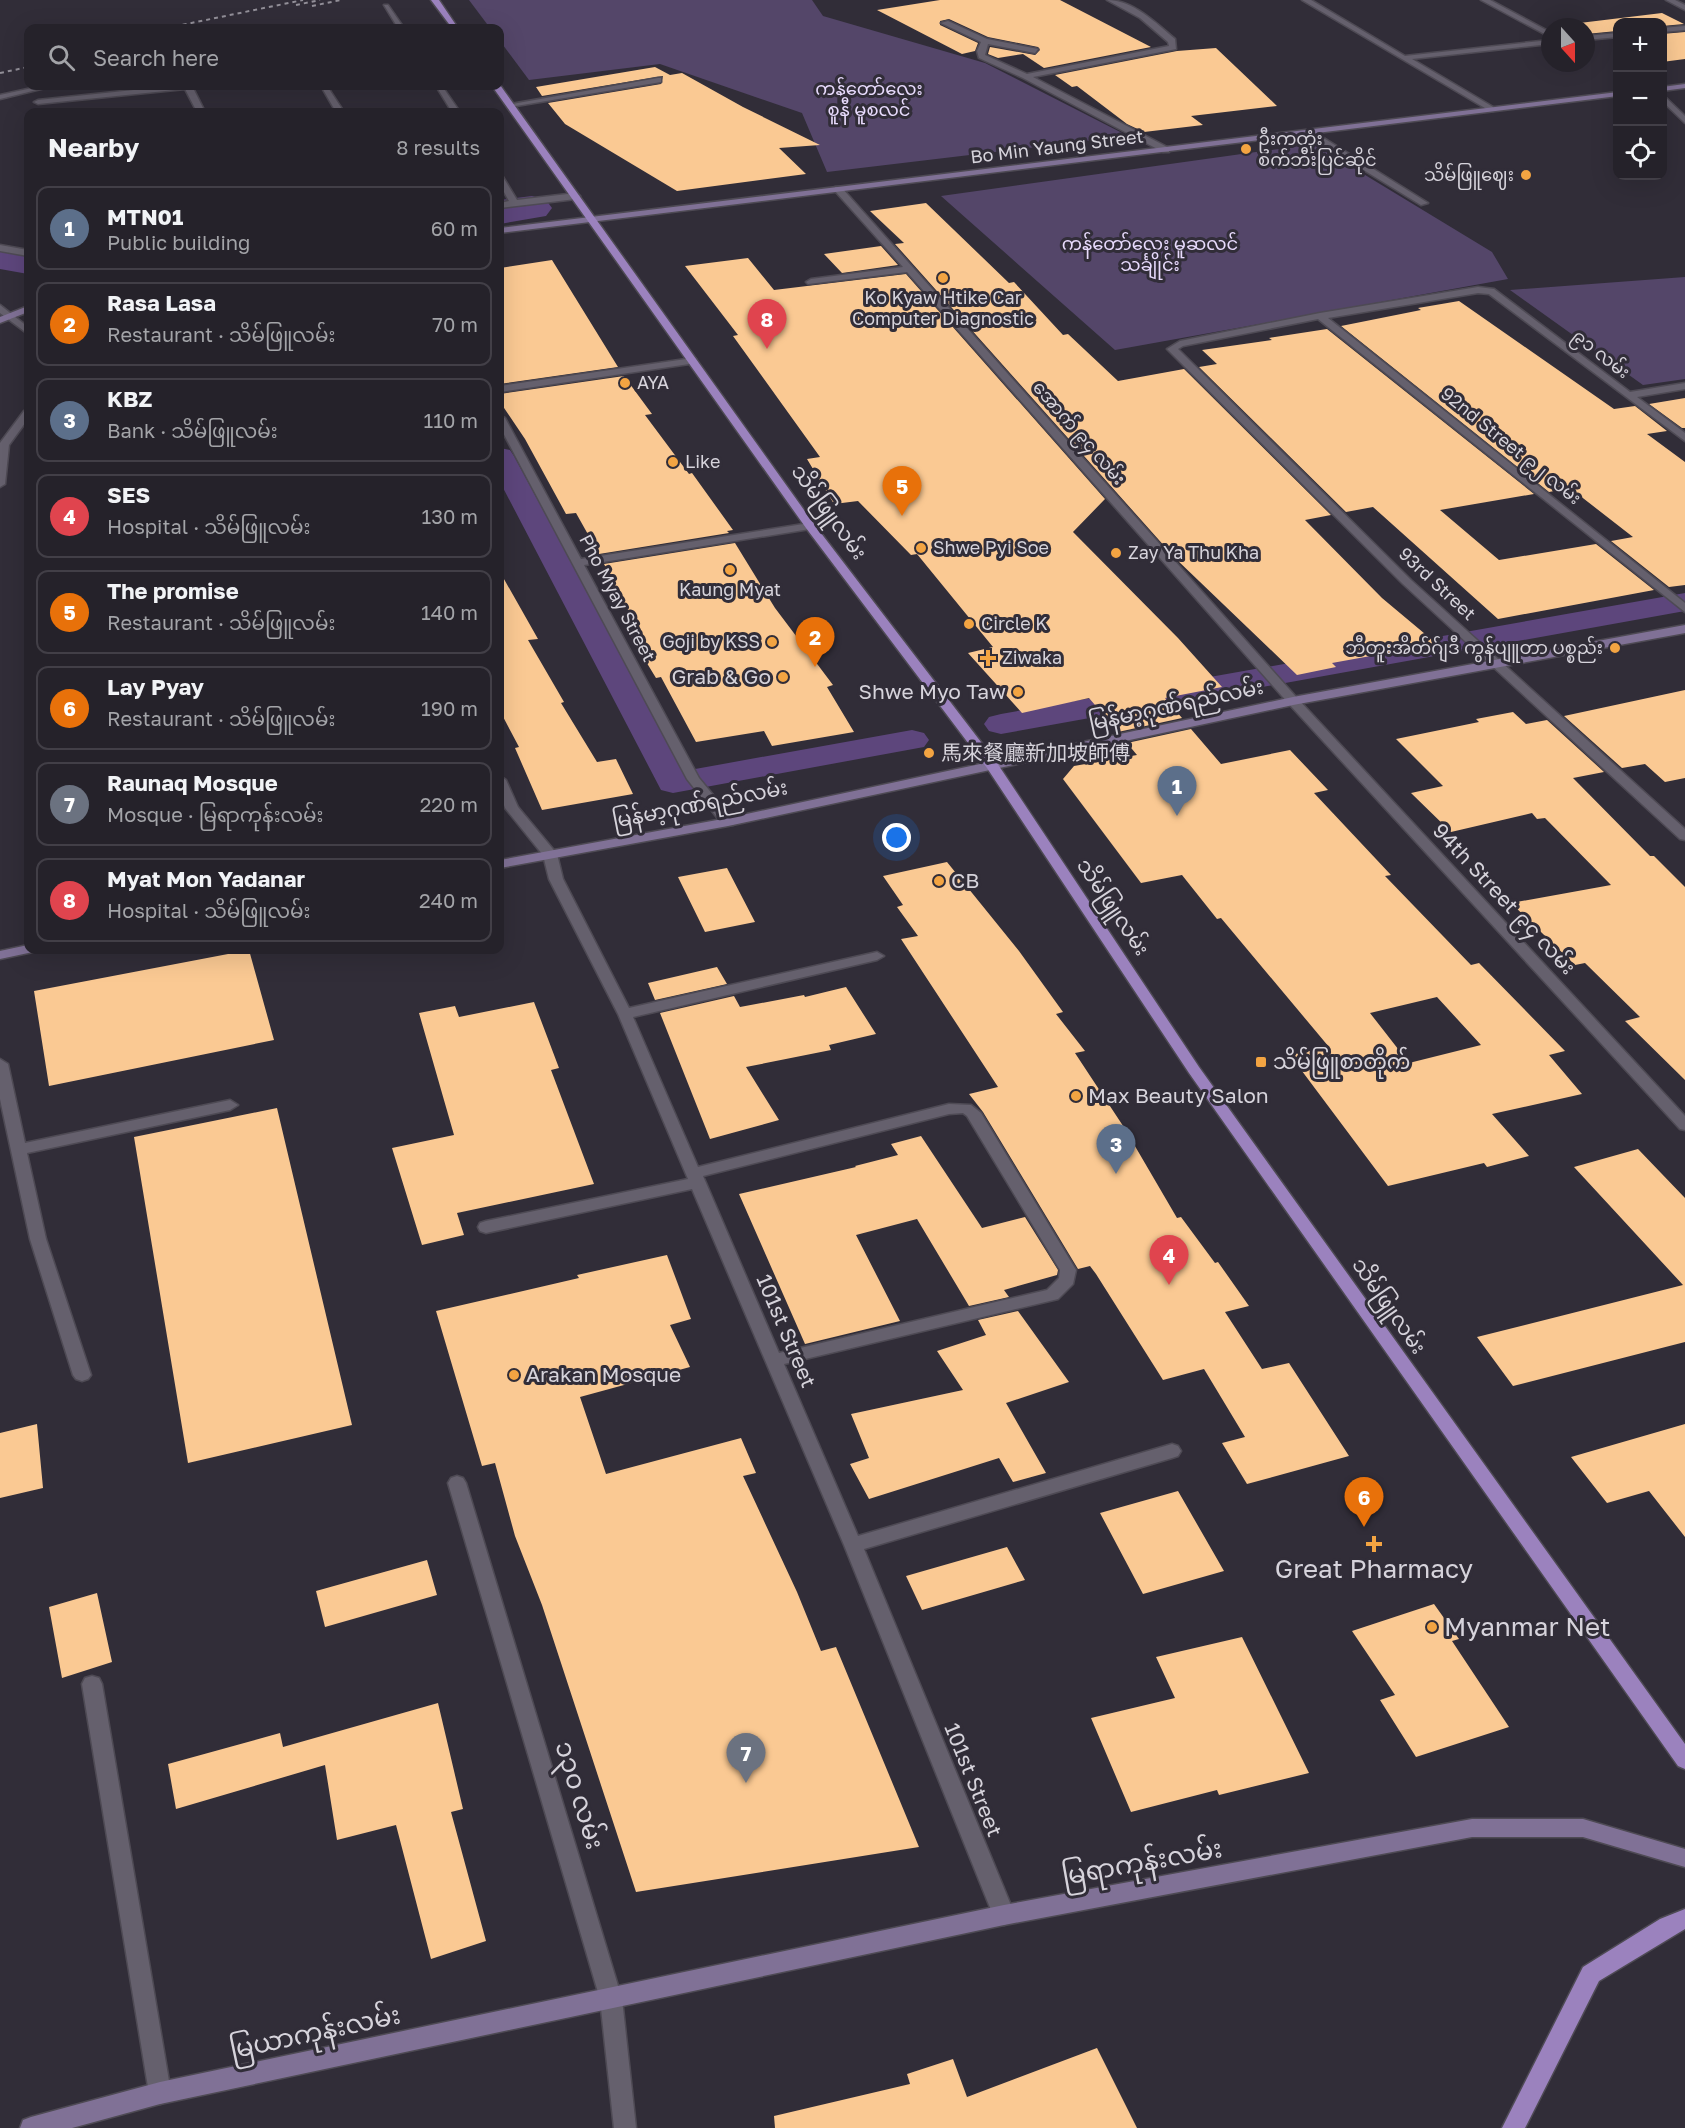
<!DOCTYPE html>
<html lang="en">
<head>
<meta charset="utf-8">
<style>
	body { margin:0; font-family:"Golos Text","Noto Sans SC","Noto Sans Myanmar",sans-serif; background:#2d2a32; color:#f1f3f6 }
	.controls { position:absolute; right:18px; top:18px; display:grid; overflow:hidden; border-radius:12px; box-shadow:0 6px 24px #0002 }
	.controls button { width:54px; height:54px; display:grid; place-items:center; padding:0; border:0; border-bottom:2px solid #423f47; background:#25222a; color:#f1f3f6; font:30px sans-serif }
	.compass { position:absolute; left:1541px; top:18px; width:54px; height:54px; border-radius:50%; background:#25222a; box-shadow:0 6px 24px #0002; rotate:159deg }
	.you { position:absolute; left:897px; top:838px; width:21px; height:21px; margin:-15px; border:4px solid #fff; border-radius:50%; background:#1a73e8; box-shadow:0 0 0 9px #1a73e833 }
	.badge { display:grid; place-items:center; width:39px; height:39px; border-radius:50%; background:#db2777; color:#fff; font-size:20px; font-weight:700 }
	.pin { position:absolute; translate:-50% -50px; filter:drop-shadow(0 2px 3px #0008) }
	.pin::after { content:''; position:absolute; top:32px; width:21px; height:18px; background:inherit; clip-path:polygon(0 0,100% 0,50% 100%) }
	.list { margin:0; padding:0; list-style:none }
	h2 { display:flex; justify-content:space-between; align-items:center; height:78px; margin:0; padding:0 24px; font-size:26px }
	h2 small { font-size:20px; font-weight:400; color:#a3a4a8 }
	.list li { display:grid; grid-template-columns:39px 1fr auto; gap:18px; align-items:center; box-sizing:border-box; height:84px; margin:0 12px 12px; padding:0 12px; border:2px solid #423f47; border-radius:12px }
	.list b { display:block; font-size:22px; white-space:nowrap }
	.list p { margin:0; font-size:20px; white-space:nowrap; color:#a3a4a8 }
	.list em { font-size:20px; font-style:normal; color:#a3a4a8 }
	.icon { flex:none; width:33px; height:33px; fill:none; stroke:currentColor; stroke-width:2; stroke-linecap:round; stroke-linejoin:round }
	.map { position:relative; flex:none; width:1685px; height:2128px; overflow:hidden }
	.search { position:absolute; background:#25222a; box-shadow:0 6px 24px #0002; left:24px; top:24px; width:480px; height:66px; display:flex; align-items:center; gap:15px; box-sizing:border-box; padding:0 21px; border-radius:12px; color:#a3a4a8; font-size:22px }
	.panel { position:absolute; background:#25222a; box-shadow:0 6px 24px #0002; left:24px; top:108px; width:480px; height:846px; border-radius:12px }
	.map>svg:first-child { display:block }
	.green { fill:#544669 }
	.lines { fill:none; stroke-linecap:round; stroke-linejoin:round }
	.canal { fill:#5d467c; fill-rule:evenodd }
	.river { fill:#5d467c; fill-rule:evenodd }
	.building { fill:#fac993; fill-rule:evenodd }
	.street-casing { stroke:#4e4a54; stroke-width:3 }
	.secondary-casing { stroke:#4e4a54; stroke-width:3 }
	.primary-casing { stroke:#4e4a54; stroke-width:3 }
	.street { fill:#65606d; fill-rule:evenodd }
	.secondary { fill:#807196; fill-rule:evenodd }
	.primary { fill:#9b82be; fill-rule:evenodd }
	.rail { stroke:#928f98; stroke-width:2; stroke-dasharray:4 4; stroke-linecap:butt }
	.poi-dot { fill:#f3a442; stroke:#312d38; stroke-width:2 }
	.labels { text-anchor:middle; stroke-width:6; stroke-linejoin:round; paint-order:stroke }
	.far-park-label { font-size:18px; fill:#e8dbfd; stroke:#312d38 }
	.far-poi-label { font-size:18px; fill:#d6d3db; stroke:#312d38; text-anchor:start }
	.far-street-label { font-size:18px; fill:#d6d3db; stroke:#312d38 }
	.street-label { font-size:21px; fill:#d6d3db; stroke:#312d38 }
	.poi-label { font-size:21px; fill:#d6d3db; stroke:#312d38; text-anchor:start }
	.near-poi-label { font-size:26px; fill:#d6d3db; stroke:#312d38 }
	.near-street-label { font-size:26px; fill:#d6d3db; stroke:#312d38 }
</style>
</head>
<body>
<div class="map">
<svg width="1685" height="2128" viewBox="0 0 1685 2128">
	<rect width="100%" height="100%" fill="#312d38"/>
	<path class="green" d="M469 0H812L823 16 985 63 1128 136 827 172 802 113 660 64 529 80 500 41V28H490Z
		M1314 144 1492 252 1508 279 1115 350 941 196Z
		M1685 277V379L1643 385 1510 290Z"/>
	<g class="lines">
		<path class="canal" d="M500 448 510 450 514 456 684 771 912 730 924 733 929 740 924 747 673 793 661 790 500 482Z
			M1685 593V611L1001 734 989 731 984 724 989 717 1001 714Z"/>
		<path class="river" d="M532 196 546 200 552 208 546 216 500 224V200Z
			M0 245 28 250V274L0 269Z"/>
	</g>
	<path class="building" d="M940 0H1060L1151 47 1044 68 1023 54 998 58 988 54 990 47 1035 55 1040 50 1038 47 988 37 949 19 940 21V25L978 43 975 51 962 54 877 10Z
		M1662 13 1684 24 1662 26V22H1617V31L1586 34V27L1563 25Z
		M1685 32V59L1662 62V34Z
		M1216 48 1277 106 1191 116 1203 125 1144 132 1127 124 1077 86 1072 87 1055 75 1177 51Z
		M655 67 670 75 682 73 743 107 820 145 779 148 806 174 677 191 565 124 548 103 661 84 663 76 542 96 536 87Z
		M926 203 1009 283 1014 282 1063 335 1068 334 1118 381 1184 369 1331 515 1305 520 1382 598 1437 644 1332 663 1336 667 1297 675 1175 558 895 244 904 243 870 211Z
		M881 246 898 265 842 273 824 254Z
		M748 258 774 290 906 274 1105 499 1073 532 1178 638 1222 687 1165 698 1182 718 1118 732 1089 698 1022 713 968 653 993 647 917 554 911 555 858 501 834 504 807 459 820 457 733 336 738 335 685 266Z
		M552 260 618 367 500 384V268Z
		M1459 301 1614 409 1635 406 1667 431 1647 434 1685 462V585L1669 587 1611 541 1633 537 1570 488 1549 492 1341 326 1421 310 1418 308Z
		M1327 329 1534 494 1440 510 1499 560 1596 544 1654 590 1498 619 1373 507 1346 512 1199 367 1217 364 1202 350 1272 340 1269 338Z
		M624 376 652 414 645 415 689 474 692 473 733 530 727 531 729 533 599 554 576 513 566 514 525 439 500 402V394Z
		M1685 398V428H1682L1649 404Z
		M735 543 775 608 833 685 827 687 854 732 772 746 764 731 696 742 661 677 656 678 631 637 641 635 604 564Z
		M500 572 538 639 528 640 564 702 561 703 597 762 616 759 633 794 542 810 515 748 519 747 500 711Z
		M1685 690V778L1665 782 1645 764 1622 768 1564 716Z
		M1513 712 1526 724 1547 720 1604 772 1573 778 1650 856H1654L1685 887V1080L1625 1021 1640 1017 1585 963 1575 965 1511 903 1611 885 1545 818 1537 819 1532 813 1451 832 1411 793 1443 786 1396 739 1479 722 1476 719Z
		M1191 729 1221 764 1290 750 1328 790 1314 793 1391 875 1385 876 1471 965 1479 963 1565 1051 1549 1055 1582 1094 1492 1114 1529 1156 1487 1167 1484 1163 1388 1186 1290 1055 1329 1047 1221 918 1217 919 1182 875 1141 883 1063 779 1074 766 1137 755 1127 743ZM1437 997 1481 1045 1409 1063 1370 1013Z
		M947 862 1019 951 1063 1012 1056 1014 1085 1051 1075 1053 1133 1141H1132L1177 1218 1181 1217 1215 1263 1218 1262 1249 1306 1225 1312 1262 1369 1289 1363 1349 1456 1247 1484 1222 1443 1245 1437 1204 1369 1163 1380 1096 1274 1090 1266 1078 1269 983 1112 969 1094 998 1087 901 939 918 936 897 907 903 905 883 876Z
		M727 868 755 922 705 932 678 877Z
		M249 950 274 1040 49 1086 34 991Z
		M717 967 727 984 655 1000 648 983Z
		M846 987 876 1034 829 1045 831 1050 746 1067 779 1120 710 1139 660 1013 734 996 740 1007 804 995 805 997Z
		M534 1002 559 1068 551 1070 594 1184 457 1213 464 1235 422 1245 392 1148 454 1135 419 1013 455 1006 459 1017Z
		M277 1108 352 1425 188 1463 134 1137Z
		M921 1136 982 1228 1025 1217 1058 1270 1057 1275 1004 1290 1009 1297 969 1306 917 1219 856 1235 900 1321 805 1344 739 1194 856 1167 855 1166 898 1155 891 1144Z
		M1638 1149 1685 1198V1342L1513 1386 1477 1337 1683 1285 1574 1167Z
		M667 1255 691 1319 670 1325 690 1367 580 1397 606 1474 741 1438 756 1473 743 1476 797 1592 821 1651 836 1647 919 1847 636 1892 542 1605 515 1536 495 1463 482 1466 436 1311 579 1278 577 1275Z
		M1018 1311 1069 1382 1006 1403 1046 1473 1013 1482 999 1458 869 1499 850 1464 869 1458 851 1414 963 1390 937 1351 986 1335 978 1320Z
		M37 1424 43 1488 0 1498V1433Z
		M1685 1424V1537L1649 1491 1607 1503 1571 1457Z
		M1178 1491 1224 1571 1143 1594 1100 1513Z
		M1007 1547 1025 1580 922 1610 906 1576Z
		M427 1560 437 1595 325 1627 316 1591Z
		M97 1593 112 1662 62 1678 49 1607Z
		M1434 1604 1459 1639 1452 1641 1509 1727 1416 1757 1380 1700 1395 1695 1352 1631Z
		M1242 1637 1309 1773 1219 1795 1217 1790 1131 1812 1091 1718 1175 1698 1156 1657Z
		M438 1703 463 1809 451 1812 486 1941 431 1959 396 1825 337 1840 325 1765 176 1809 168 1764 280 1733 283 1747Z
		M1097 2048 1137 2128H775L774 2116 910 2084 907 2074 953 2059 967 2097Z"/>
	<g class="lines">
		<g class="street-casing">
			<path id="street" d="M1107 0C1133 0 1156 23 1175 39L1176 49 1033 77 1169 148V152H1163L1023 78 979 58 977 51 981 42 941 23 948 21 987 39 1038 49 1035 53 988 44 985 55 1027 74 1169 46 1168 42 1140 18Z
				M1302 0H1311L1405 56 1550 40V44L1412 59 1493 107V111H1490Z
				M1481 0H1490L1550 32V37Z
				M1666 0H1675L1685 5V10Z
				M384 5H388L404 28H398Z
				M1685 26V30L1662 32V28Z
				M1618 33V37L1586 40V36Z
				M658 78H661V82L510 107 506 105Z
				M41 86H53L0 99V95Z
				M172 86H192L205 112H197L185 89 38 104 34 102 38 100Z
				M321 86H327L344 112H336Z
				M436 86H442L460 112H452Z
				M1662 94 1685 116V123L1662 101Z
				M1308 132H1314L1428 203 1421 205 1308 136Z
				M500 176 503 177 517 200 576 193 580 196 576 199 500 208V203L509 201 500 185Z
				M835 187H841L1297 698 1685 1116V1130L1680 1129 1289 704 907 272 808 284 806 282 811 279 903 267 835 191Z
				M0 245 28 250V256L0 251Z
				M1478 287 1494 289 1630 392 1685 383V389L1637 397 1685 433V441L1489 294 1478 293 1328 318 1685 603V612L1318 319 1183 346 1178 349 1411 580 1685 829V840L1680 839 1403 584 1167 349 1180 341 1320 313Z
				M0 305 28 327V334L0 313Z
				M693 358 696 359V363L500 392V386Z
				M28 410V419L9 445 5 484 0 487V443L24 411Z
				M500 415 505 418 581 559 810 523 815 526 810 529 584 565 699 778 733 819 735 822 733 825H723L687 779 500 427Z
				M500 776 506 780 518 807 557 854 563 879 629 1008 877 952 884 956 877 960 633 1017 698 1167 949 1104 971 1105 981 1113 1076 1270 1073 1284 1058 1299 784 1364 858 1536 1172 1444 1178 1446 1181 1451 1178 1456 1172 1458 864 1549 1015 1915 1012 1922 1004 1925 996 1922 993 1915 844 1545 692 1189 486 1233 480 1231 478 1227 480 1223 486 1221 688 1179 618 1014 549 879 543 855 505 808 500 794ZM963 1113 967 1116 1060 1270 1059 1278 1047 1290 779 1353 703 1176 949 1114Z
				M0 1059 8 1064 25 1143 230 1100 238 1105 230 1110 27 1153 46 1239 91 1375 88 1379 82 1381 76 1379 73 1375 30 1239 0 1099Z
				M457 1476 463 1478 466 1483 622 1999 636 2128H614L600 1999 448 1483 451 1478Z
				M92 1676 99 1678 102 1684 171 2093 168 2101 160 2104 152 2101 149 2093 82 1684 85 1678Z"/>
		</g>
		<g class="secondary-casing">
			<path id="secondary" d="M1685 84V88L1662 91V87Z
				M1618 92V96L500 233V228Z
				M28 306V312L0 323V317Z
				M1685 625V633L1293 705 728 826 500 868V860L728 818 1293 697Z
				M28 945V950H35L33 952 0 959V951Z
				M1472 1819H1583L1685 1849V1867L1583 1837H1472L1004 1925 160 2104 72 2128H20L23 2120 31 2117 160 2082 1004 1905Z"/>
		</g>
		<g class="primary-casing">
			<path id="primary" d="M431 0H439L458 28H452Z
				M500 85 814 524 997 763 1199 1067 1685 1744V1769L1678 1766 1189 1073 987 768 806 528 492 86Z
				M1685 1909V1929L1599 1981 1525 2128H1502L1583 1967 1660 1919Z"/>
		</g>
		<use href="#street" class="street"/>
		<use href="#secondary" class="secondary"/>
		<use href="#primary" class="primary"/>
		<path class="rail" d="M296 5 320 0
			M312 6 341 0
			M167 28 303 0
			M0 73 28 67"/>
	</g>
	<g class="poi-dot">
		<circle cx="1246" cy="149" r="6"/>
		<circle cx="1526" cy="175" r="6"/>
		<circle cx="943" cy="278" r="6"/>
		<circle cx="625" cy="383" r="6"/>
		<circle cx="673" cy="462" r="6"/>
		<circle cx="921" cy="548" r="6"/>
		<circle cx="1116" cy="553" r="6"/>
		<circle cx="730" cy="570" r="6"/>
		<circle cx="969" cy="624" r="6"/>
		<circle cx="772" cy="642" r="6"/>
		<circle cx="1615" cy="648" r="6"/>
		<path d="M985 649h6v6h6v6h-6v6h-6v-6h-6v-6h6z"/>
		<circle cx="783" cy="677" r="6"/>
		<circle cx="1018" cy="692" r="6"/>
		<circle cx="929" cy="753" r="6"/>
		<circle cx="939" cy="881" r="6"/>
		<rect x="1255" y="1056" width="12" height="12" rx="3"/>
		<circle cx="1076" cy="1096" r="6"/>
		<circle cx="514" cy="1375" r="6"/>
		<path d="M1371 1535h6v6h6v6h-6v6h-6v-6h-6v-6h6z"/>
		<circle cx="1432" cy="1627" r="6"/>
	</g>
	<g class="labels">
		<g class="far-park-label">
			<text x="869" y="95">ကန်တော်လေး<tspan x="869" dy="21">စူနီ မူစလင်</tspan></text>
			<text x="1150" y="250">ကန်တော်လေး မူဆလင်<tspan x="1150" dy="21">သင်္ချိုင်း</tspan></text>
		</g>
		<g class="far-poi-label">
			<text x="1258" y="145">ဦးကတုံး<tspan x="1258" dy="21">စက်ဘီးပြင်ဆိုင်</tspan></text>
			<text x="1514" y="181" text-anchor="end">သိမ်ဖြူဈေး</text>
			<text x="943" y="304" text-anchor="middle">Ko Kyaw Htike Car<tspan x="943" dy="21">Computer Diagnostic</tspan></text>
			<text x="637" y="389">AYA</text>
			<text x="685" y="468">Like</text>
			<text x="933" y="554">Shwe Pyi Soe</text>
			<text x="1128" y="559">Zay Ya Thu Kha</text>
			<text x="730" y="596" text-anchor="middle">Kaung Myat</text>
			<text x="981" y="630">Circle K</text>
			<text x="760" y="648" text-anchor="end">Goji by KSS</text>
			<text x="1603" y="654" text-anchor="end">ဘီတူးအိတ်ဂ်ျဒီ ကွန်ပျူတာ ပစ္စည်း</text>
			<text x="1002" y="664">Ziwaka</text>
		</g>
		<g class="far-street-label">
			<text transform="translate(1057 147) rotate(-7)" y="6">Bo Min Yaung Street</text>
			<text transform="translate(1601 354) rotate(38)" y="6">၉၁ လမ်း</text>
			<text transform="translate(1079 433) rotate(49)" y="6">အောက် ၉၄ လမ်း</text>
			<text transform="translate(1511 446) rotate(39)" y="6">92nd Street ၉၂ လမ်း</text>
			<text transform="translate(1437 584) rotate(43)" y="6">93rd Street</text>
			<text transform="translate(617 598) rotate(62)" y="6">Pho Myay Street</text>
		</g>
		<g class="street-label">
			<text transform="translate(829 512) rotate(54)" y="7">သိမ်ဖြူလမ်း</text>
			<text transform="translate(1176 705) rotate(-12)" y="7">မြန်မာ့ဂုဏ်ရည်လမ်း</text>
			<text transform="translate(700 804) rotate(-11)" y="7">မြန်မာ့ဂုဏ်ရည်လမ်း</text>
			<text transform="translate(1504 899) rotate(47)" y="7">94th Street ၉၄ လမ်း</text>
			<text transform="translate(1113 907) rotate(56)" y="7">သိမ်ဖြူလမ်း</text>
			<text transform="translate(1389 1306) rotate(55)" y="7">သိမ်ဖြူလမ်း</text>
			<text transform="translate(786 1331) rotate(67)" y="7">101st Street</text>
			<text transform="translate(973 1780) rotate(68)" y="7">101st Street</text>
		</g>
		<g class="poi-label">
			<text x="771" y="684" text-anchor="end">Grab &amp; Go</text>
			<text x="1006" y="699" text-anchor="end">Shwe Myo Taw</text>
			<text x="941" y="760">馬來餐廳新加坡師傅</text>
			<text x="951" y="888">CB</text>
			<text x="1273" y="1069">သိမ်ဖြူစာတိုက်</text>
			<text x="1088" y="1103">Max Beauty Salon</text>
			<text x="526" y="1382">Arakan Mosque</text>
		</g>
		<g class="near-poi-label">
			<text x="1374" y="1578">Great Pharmacy</text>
			<text x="1444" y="1636" text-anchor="start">Myanmar Net</text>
		</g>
		<g class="near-street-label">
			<text transform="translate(580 1795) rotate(73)" y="9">၁၃၀ လမ်း</text>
			<text transform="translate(1142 1862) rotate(-10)" y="9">မြရာကုန်းလမ်း</text>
			<text transform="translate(315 2032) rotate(-12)" y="9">မြယာကုန်းလမ်း</text>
		</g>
	</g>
</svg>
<div class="controls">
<button>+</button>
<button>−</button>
<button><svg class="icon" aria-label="locate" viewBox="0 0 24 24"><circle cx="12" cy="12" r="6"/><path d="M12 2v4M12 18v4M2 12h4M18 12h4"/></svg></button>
</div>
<svg class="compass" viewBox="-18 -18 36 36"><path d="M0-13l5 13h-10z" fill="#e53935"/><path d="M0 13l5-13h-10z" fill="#a3a4a8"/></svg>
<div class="you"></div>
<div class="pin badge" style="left:1177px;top:816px;background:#5c6f8a">1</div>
<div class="pin badge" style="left:815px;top:667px;background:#e8710a">2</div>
<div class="pin badge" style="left:1116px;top:1174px;background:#5c6f8a">3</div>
<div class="pin badge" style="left:1169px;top:1285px;background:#e0444e">4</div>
<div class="pin badge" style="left:902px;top:516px;background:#e8710a">5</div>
<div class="pin badge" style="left:1364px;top:1527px;background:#e8710a">6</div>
<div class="pin badge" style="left:746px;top:1783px;background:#6b7280">7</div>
<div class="pin badge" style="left:767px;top:349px;background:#e0444e">8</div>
<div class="search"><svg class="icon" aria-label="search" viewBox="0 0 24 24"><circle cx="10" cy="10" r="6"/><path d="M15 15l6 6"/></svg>Search here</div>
<section class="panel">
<h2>Nearby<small>8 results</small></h2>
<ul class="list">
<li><span class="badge" style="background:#5c6f8a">1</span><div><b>MTN01</b><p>Public building</p></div><em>60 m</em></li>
<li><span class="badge" style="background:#e8710a">2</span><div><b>Rasa Lasa</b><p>Restaurant · သိမ်ဖြူလမ်း</p></div><em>70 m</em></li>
<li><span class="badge" style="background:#5c6f8a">3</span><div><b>KBZ</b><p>Bank · သိမ်ဖြူလမ်း</p></div><em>110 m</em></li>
<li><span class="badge" style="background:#e0444e">4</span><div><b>SES</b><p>Hospital · သိမ်ဖြူလမ်း</p></div><em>130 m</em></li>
<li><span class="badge" style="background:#e8710a">5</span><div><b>The promise</b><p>Restaurant · သိမ်ဖြူလမ်း</p></div><em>140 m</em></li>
<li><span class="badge" style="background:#e8710a">6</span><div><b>Lay Pyay</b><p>Restaurant · သိမ်ဖြူလမ်း</p></div><em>190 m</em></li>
<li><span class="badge" style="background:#6b7280">7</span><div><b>Raunaq Mosque</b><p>Mosque · မြရာကုန်းလမ်း</p></div><em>220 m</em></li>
<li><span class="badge" style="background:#e0444e">8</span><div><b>Myat Mon Yadanar</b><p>Hospital · သိမ်ဖြူလမ်း</p></div><em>240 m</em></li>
</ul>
</section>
</div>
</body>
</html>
